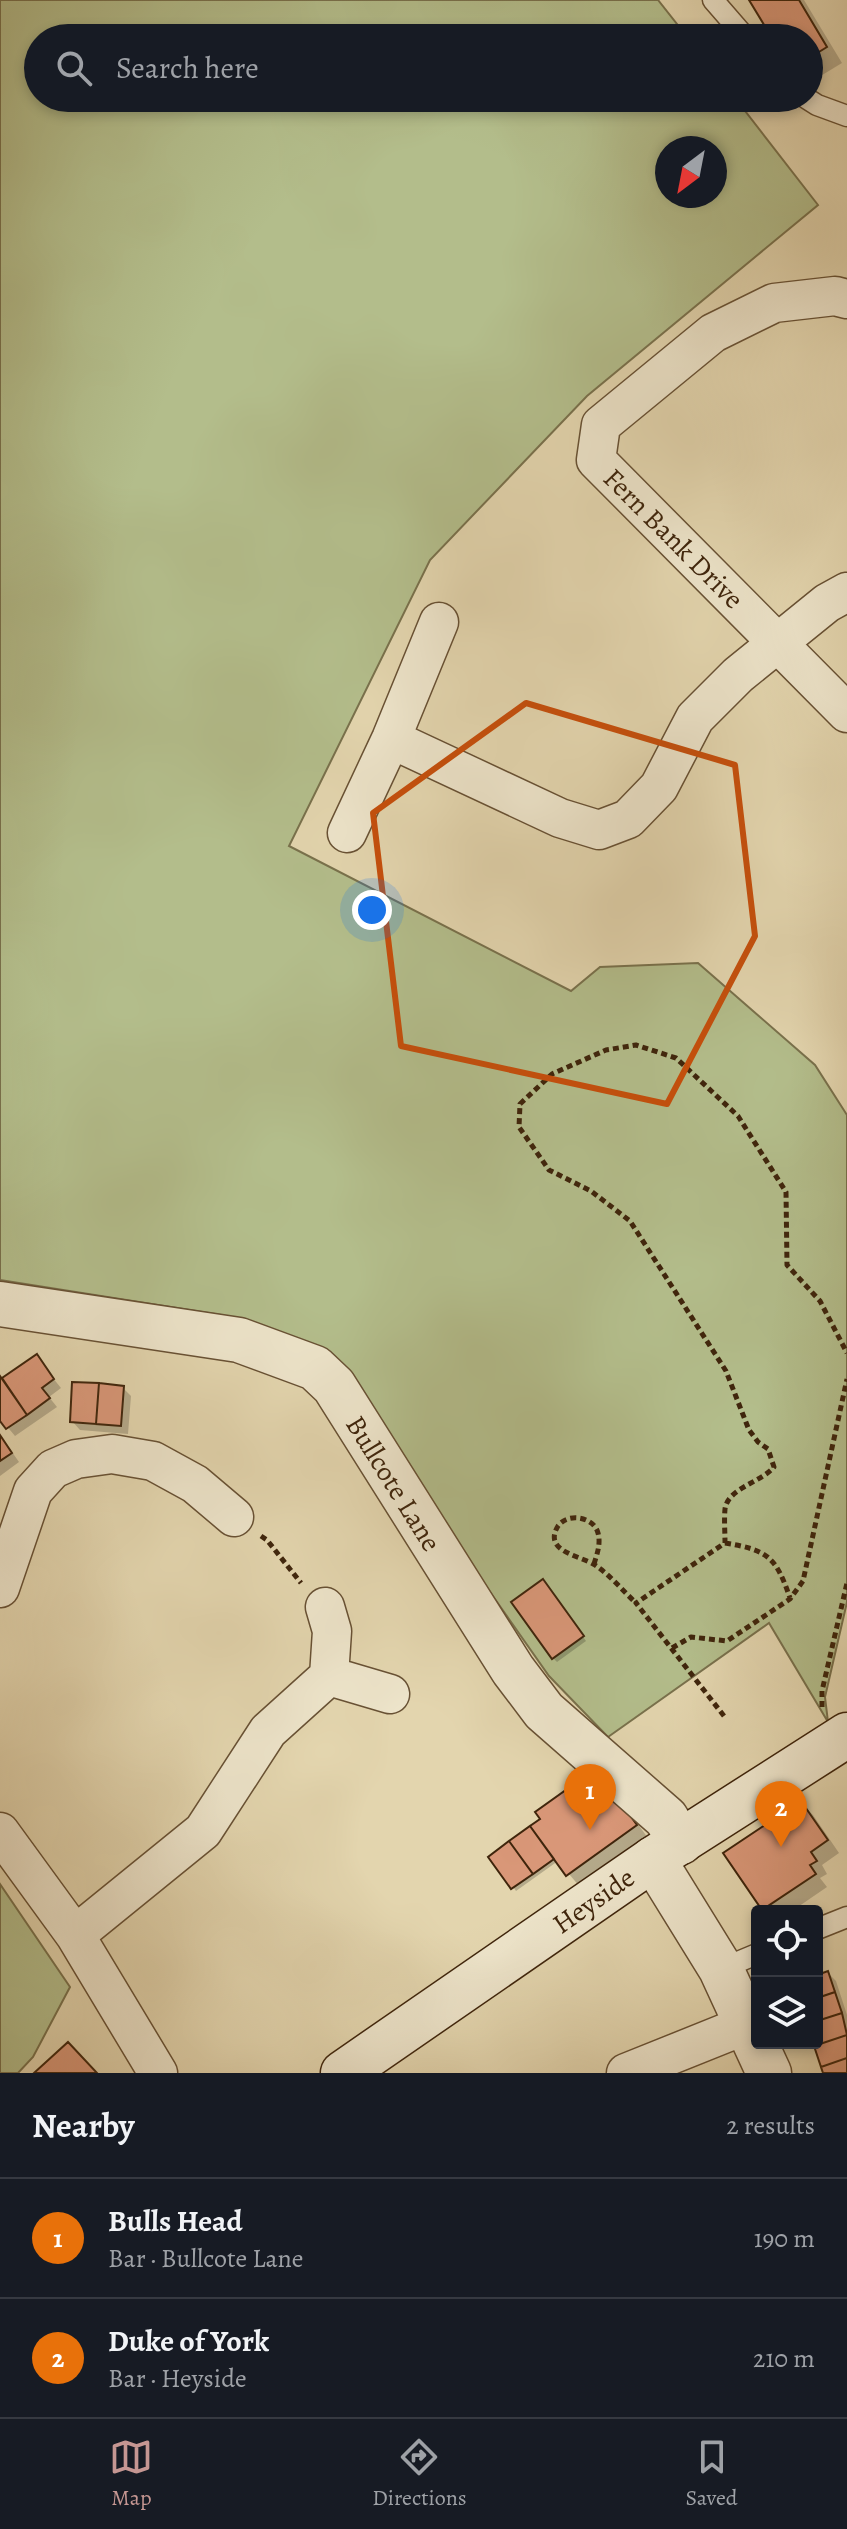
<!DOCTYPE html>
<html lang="en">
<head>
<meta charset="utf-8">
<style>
	body { margin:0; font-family:Alegreya,serif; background:#20242c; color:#f1f3f6 }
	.controls { position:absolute; right:24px; bottom:24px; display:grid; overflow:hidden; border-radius:8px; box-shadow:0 4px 12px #0003 }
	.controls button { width:72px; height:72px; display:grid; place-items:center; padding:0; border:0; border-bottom:2px solid #363941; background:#171b24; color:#f1f3f6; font:40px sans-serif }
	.compass { position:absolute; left:655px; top:136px; width:72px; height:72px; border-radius:50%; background:#171b24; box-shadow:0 4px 12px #0003; rotate:212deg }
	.you { position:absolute; left:372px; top:910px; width:28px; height:28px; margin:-20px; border:6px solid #fff; border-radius:50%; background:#1a73e8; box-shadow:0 0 0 12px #1a73e833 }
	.badge { display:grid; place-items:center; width:52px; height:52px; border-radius:50%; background:#c59692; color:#fff; font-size:26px; font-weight:700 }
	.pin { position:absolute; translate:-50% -66px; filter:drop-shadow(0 2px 4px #0008) }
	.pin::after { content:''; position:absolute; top:42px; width:28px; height:24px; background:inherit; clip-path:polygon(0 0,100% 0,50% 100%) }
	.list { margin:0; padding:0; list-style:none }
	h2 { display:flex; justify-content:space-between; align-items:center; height:104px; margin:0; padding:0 32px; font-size:34px }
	h2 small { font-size:26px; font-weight:400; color:#9ea1a6 }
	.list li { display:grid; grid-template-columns:52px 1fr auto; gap:24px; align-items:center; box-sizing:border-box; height:120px; padding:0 32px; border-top:2px solid #363941 }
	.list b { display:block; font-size:30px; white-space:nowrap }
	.list p { margin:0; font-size:26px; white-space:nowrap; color:#9ea1a6 }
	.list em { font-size:26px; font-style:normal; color:#9ea1a6 }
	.icon { flex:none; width:44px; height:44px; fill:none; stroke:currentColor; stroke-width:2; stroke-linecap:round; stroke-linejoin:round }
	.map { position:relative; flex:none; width:847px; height:2073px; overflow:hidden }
	.search { position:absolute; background:#171b24; box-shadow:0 4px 12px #0003; left:24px; right:24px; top:24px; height:88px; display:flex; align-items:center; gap:20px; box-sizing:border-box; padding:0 28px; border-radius:44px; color:#9ea1a6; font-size:30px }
	.sheet { height:344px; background:#171b24 }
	nav { display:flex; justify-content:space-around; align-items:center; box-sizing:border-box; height:112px; border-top:2px solid #363941; background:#171b24; font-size:22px; color:#9ea1a6 }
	nav a { display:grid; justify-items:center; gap:4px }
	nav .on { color:#c59692 }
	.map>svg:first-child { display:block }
	.green { fill:#b3bd8b; stroke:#79714c; stroke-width:2; fill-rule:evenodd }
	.shadow { fill:#0003 }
	.building { fill:#d99778; stroke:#3f250c; stroke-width:2 }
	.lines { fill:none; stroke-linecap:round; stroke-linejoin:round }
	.service-casing { stroke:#685134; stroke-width:23 }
	.minor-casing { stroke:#685134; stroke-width:41 }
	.tertiary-casing { stroke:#685134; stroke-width:47 }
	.secondary-casing { stroke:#3f250c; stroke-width:47 }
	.path { stroke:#3f250c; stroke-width:5; stroke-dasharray:6 4; stroke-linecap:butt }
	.service { stroke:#ede4ca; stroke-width:20 }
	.minor { stroke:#ede4ca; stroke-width:38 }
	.tertiary { stroke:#ede4ca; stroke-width:44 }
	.secondary { stroke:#ede4ca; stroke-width:44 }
	.marked { fill:none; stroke:#c64f0c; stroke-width:6; stroke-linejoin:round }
	.labels { text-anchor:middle; stroke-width:8; stroke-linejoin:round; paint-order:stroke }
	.street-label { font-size:28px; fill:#3f250c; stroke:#ede4ca }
</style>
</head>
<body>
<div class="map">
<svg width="847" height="2073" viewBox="0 0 847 2073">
	<rect width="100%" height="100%" fill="#e3d5ae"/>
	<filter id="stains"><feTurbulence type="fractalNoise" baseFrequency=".0025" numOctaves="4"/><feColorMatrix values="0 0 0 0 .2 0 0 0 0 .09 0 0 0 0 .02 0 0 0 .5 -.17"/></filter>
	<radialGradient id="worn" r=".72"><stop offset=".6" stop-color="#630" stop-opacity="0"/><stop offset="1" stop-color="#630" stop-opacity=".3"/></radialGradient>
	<path class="green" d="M0 0H658L688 38H38V98H735L818 205 587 396 430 560 289 846 571 991 600 967 698 963 815 1065 847 1115V1602L825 1697 828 1722 769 1623 608 1737 549 1676 373 1426 321 1355 221 1315 0 1280ZM667 148H715V196H667Z
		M0 1884 70 1987 33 2057 18 2073H0Z"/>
	<path class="shadow" d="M751 0H804L842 63 809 83V38H774Z
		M36 1357 61 1388 49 1397 57 1407 15 1436 0 1418V1377L3 1380Z
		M123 1388 131 1396 128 1434 80 1430 72 1421Z
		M0 1435 19 1462 0 1476Z
		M547 1585 586 1641 557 1662 553 1658Z
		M583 1780 595 1791 617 1796 648 1838 580 1887 558 1861 516 1891 491 1857 543 1819Z
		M801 1803 813 1815 839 1853 822 1865 827 1874 820 1878 827 1887 792 1911H766L726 1853Z
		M828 1973 836 1981 847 2015V2073H825L815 2043H817V1977Z"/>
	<path class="building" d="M749 0H799L827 47 809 58V38H772Z
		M37 1354 54 1379 42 1388 50 1398 27 1415 2 1378Z
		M0 1376 27 1415 6 1429 0 1421Z
		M72 1382 99 1383 96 1424 70 1422Z
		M99 1383 124 1386 121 1426 96 1424Z
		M0 1435 12 1453 0 1461Z
		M543 1579 584 1636 552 1659 511 1602Z
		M584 1777 593 1790 605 1781 637 1825 566 1876 530 1826 540 1819 535 1812Z
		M801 1801 828 1840 811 1852 817 1861 810 1865 816 1874 762 1910 723 1853Z
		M530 1826 554 1859 533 1874 509 1841Z
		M509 1841 533 1874 511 1889 488 1857Z
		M828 1971 835 1992 817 1998V1975Z
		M835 1992 842 2013 817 2021V1998Z
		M842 2013 847 2035 814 2046 813 2043H817V2021Z
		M847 2035V2058L821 2067 814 2046Z
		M68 2042 97 2073H34Z
		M847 2058V2073H823L821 2067Z"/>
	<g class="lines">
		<g class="service-casing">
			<path id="service" d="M713 0 746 38
				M806 98 817 105 847 116
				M817 1929 847 1917
				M721 1969 757 1954"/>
		</g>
		<g class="minor-casing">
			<path id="minor" d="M847 299 835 296 774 303 713 333 601 425 596 460 847 713
				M391 739 560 818 599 830 628 819 659 787 695 718 738 675 827 603 847 592
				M347 833 391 739 439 622
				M0 1588 33 1491 53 1469 76 1459 112 1454 153 1461 195 1484 234 1517
				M325 1607 332 1631 329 1676
				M0 1832 75 1935 158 2073
				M75 1935 203 1831 268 1731 329 1676 390 1694
				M626 2073 748 2024"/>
		</g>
		<g class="tertiary-casing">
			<path id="tertiary" d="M0 1304 239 1340 315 1368 334 1386 513 1670 544 1711 666 1818 681 1842
				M653 1859 721 1969 769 2073"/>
		</g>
		<g class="secondary-casing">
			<path id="secondary" d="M343 2073 653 1859 847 1735"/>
		</g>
		<path class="path" d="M261 1536 267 1540 301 1583
			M725 1543C768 1550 776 1557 790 1598
			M594 1564C597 1554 601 1544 598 1533 594 1517 568 1512 558 1526 542 1552 582 1556 595 1565 610 1575 623 1591 636 1603
			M672 1648 691 1637 727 1641 790 1599 803 1581 847 1379
			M822 1707V1691L847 1583
			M724 1716 636 1603 725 1543C725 1532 724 1520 725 1509 728 1488 760 1483 774 1467L768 1449 758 1442 749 1430 726 1371 630 1221 591 1191 549 1170 519 1127 520 1104 552 1074 606 1050 636 1045 676 1058 738 1116 786 1192 787 1265 820 1301 847 1353"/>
		<use href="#service" class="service"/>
		<use href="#minor" class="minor"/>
		<use href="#tertiary" class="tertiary"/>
		<use href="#secondary" class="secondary"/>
	</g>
	<path class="marked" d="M526 703 735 765 755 936 667 1104 401 1046 373 813Z"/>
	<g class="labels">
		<g class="street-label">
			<text transform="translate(674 538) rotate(45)" y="10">Fern Bank Drive</text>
			<text transform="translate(394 1483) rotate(58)" y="10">Bullcote Lane</text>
			<text transform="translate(593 1900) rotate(-35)" y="10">Heyside</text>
		</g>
	</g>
	<rect width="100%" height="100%" filter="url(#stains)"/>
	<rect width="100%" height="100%" fill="url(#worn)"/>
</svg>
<div class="controls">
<button><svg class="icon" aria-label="locate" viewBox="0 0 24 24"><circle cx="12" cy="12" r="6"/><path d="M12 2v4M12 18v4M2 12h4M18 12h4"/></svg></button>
<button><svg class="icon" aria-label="layers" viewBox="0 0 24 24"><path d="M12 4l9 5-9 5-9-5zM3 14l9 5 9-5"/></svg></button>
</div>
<svg class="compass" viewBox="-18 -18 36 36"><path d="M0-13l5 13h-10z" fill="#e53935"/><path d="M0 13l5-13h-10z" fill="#9ea1a6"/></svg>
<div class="you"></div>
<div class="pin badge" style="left:590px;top:1830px;background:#e8710a">1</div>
<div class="pin badge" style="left:781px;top:1847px;background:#e8710a">2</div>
<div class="search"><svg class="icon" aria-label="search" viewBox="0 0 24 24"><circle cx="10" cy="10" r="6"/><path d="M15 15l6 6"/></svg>Search here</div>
</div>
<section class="sheet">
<h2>Nearby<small>2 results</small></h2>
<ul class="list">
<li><span class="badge" style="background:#e8710a">1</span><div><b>Bulls Head</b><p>Bar · Bullcote Lane</p></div><em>190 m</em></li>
<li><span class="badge" style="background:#e8710a">2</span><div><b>Duke of York</b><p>Bar · Heyside</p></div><em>210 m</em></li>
</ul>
</section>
<nav>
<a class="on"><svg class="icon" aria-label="map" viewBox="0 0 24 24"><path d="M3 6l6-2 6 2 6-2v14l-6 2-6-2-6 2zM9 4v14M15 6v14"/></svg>Map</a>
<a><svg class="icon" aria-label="directions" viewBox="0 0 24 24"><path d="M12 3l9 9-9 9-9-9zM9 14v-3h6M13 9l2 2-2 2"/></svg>Directions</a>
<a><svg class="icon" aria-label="saved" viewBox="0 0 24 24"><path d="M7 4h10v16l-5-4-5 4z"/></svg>Saved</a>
</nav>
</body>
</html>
